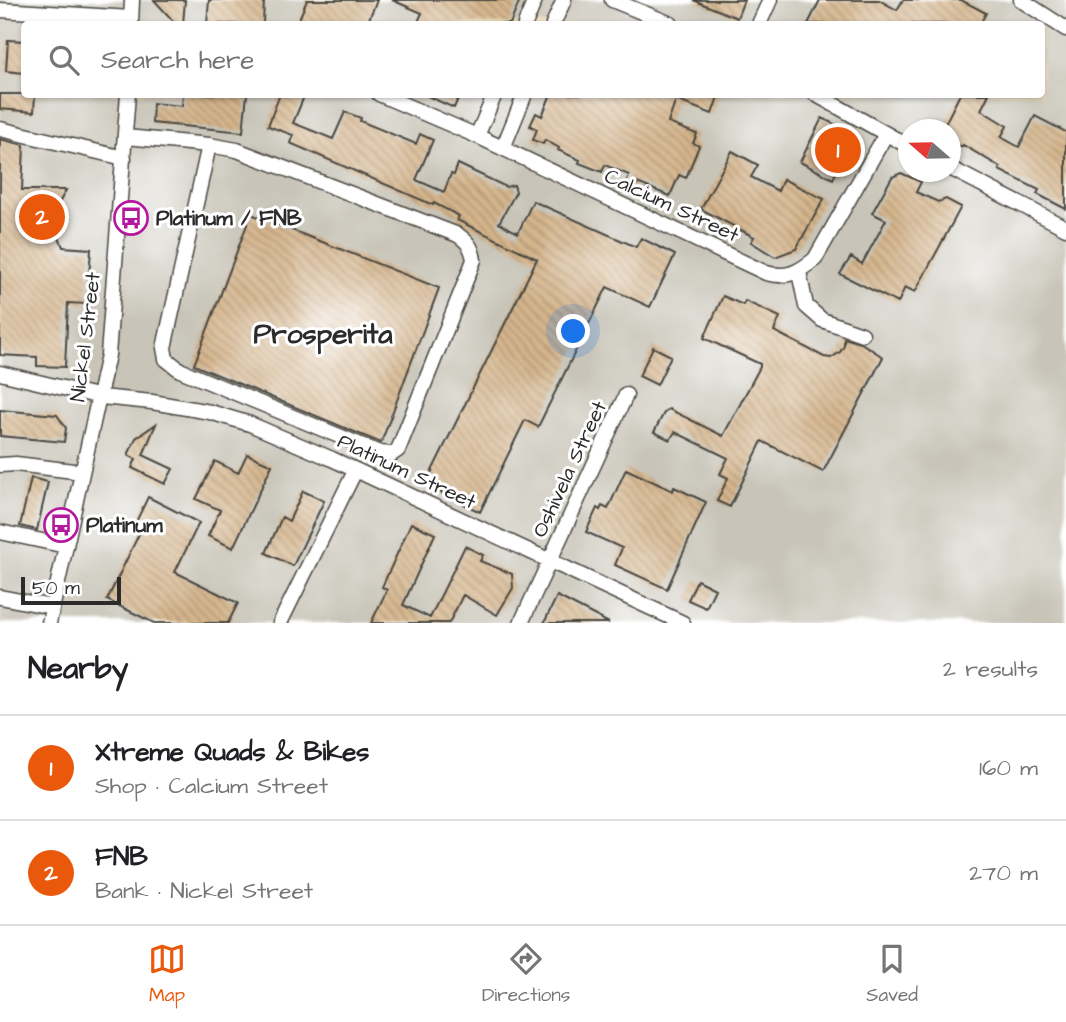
<!DOCTYPE html>
<html lang="en">
<head>
<meta charset="utf-8">
<style>
	body { margin:0; font-family:"Architects Daughter",sans-serif; background:#f6f6f6; color:#202124 }
	.compass { position:absolute; left:898px; top:119px; width:63px; height:63px; border-radius:50%; background:#fff; box-shadow:0 2px 5px #0004; rotate:290deg }
	.scale { position:absolute; left:21px; bottom:18px; width:100px; box-sizing:border-box; padding-left:7px; border:4px solid #2b2b2b; border-top:0; font-size:19px; line-height:24px; white-space:nowrap; color:#2b2b2b; -webkit-text-stroke:5px #fff; paint-order:stroke }
	.you { position:absolute; left:574px; top:332px; width:24px; height:24px; margin:-18px; border:5px solid #fff; border-radius:50%; background:#1a73e8; box-shadow:0 0 0 10px #1a73e833 }
	.badge { display:grid; place-items:center; width:46px; height:46px; border-radius:50%; background:#ea580c; color:#fff; font-size:23px; font-weight:700 }
	.pin { position:absolute; translate:-50% -50%; border:4px solid #fff; box-shadow:0 2px 7px #0006 }
	.list { margin:0; padding:0; list-style:none }
	h2 { display:flex; justify-content:space-between; align-items:center; height:91px; margin:0; padding:0 28px; font-size:30px }
	h2 small { font-size:23px; font-weight:400; color:#757577 }
	.list li { display:grid; grid-template-columns:46px 1fr auto; gap:21px; align-items:center; box-sizing:border-box; height:105px; padding:0 28px; border-top:2px solid #e0e0e0 }
	.list b { display:block; font-size:26px; white-space:nowrap }
	.list p { margin:0; font-size:23px; white-space:nowrap; color:#757577 }
	.list em { font-size:23px; font-style:normal; color:#757577 }
	.icon { flex:none; width:38px; height:38px; fill:none; stroke:currentColor; stroke-width:2; stroke-linecap:round; stroke-linejoin:round }
	.map { position:relative; flex:none; width:1066px; height:623px; overflow:hidden }
	.search { position:absolute; background:#fff; box-shadow:0 2px 5px #0004; left:21px; right:21px; top:21px; height:77px; display:flex; align-items:center; gap:18px; box-sizing:border-box; padding:0 24px; border-radius:7px; color:#757577; font-size:26px }
	.sheet { height:301px; background:#fff }
	nav { display:flex; justify-content:space-around; align-items:center; box-sizing:border-box; height:98px; border-top:2px solid #e0e0e0; background:#fff; font-size:19px; color:#757577 }
	nav a { display:grid; justify-items:center; gap:4px }
	nav .on { color:#ea580c }
	.map>svg:first-child { display:block }
	.industrial { fill:#c8c4b8; fill-rule:evenodd }
	.building { fill:url(#building-back-hatch) }
	.lines { fill:none; stroke-linecap:round; stroke-linejoin:round }
	.minor-casing { stroke:#484641; stroke-width:17 }
	.minor { stroke:#fff; stroke-width:14 }
	.labels { text-anchor:middle; stroke-width:6; stroke-linejoin:round; paint-order:stroke }
	.street-label { font-size:21px; fill:#2b2b2b; stroke:#fff }
	.poi-label { font-size:21px; font-weight:bold; fill:#2b2b2b; stroke:#fff; text-anchor:start }
	.district-label { font-size:28px; font-weight:bold; fill:#2b2b2b; stroke:#fff }
</style>
</head>
<body>
<div class="map">
<svg width="1066" height="623" viewBox="0 0 1066 623">
	<defs>
		<pattern id="building-back-hatch" width="6" height="6" patternUnits="userSpaceOnUse" patternTransform="scale(1.75)"><rect width="6" height="6" fill="#d5b58c"/><path d="M-1 5l2 2M0 0l6 6M5-1l2 2" fill="none" stroke="#ad9373"/></pattern>
	</defs>
	<rect width="100%" height="100%" fill="#fff"/>
	<filter id="ink" filterUnits="userSpaceOnUse"><feTurbulence type="fractalNoise" baseFrequency=".0143" numOctaves="2"/><feDisplacementMap in="SourceGraphic" scale="14" xChannelSelector="R" yChannelSelector="G"/><feConvolveMatrix kernelMatrix="1 2 1 2 8 2 1 2 1" color-interpolation-filters="sRGB"/></filter>
	<filter id="wash" filterUnits="userSpaceOnUse"><feTurbulence type="fractalNoise" baseFrequency=".00686" numOctaves="4" result="noise"/><feDisplacementMap in="SourceGraphic" scale="28" xChannelSelector="R" yChannelSelector="G"/><feGaussianBlur stdDeviation="1.57" result="paint"/><feColorMatrix in="noise" values="0 0 0 0 0 0 0 0 0 0 0 0 0 0 0 0 0 1.4 0 .05"/><feComposite in="paint" operator="in"/></filter>
	<g filter="url(#wash)">
		<rect width="100%" height="100%" fill="#efdebd"/>
		<path class="industrial" d="M0 0H1066V623H0ZM24 24H1042V94H24ZM908 130H950V172H908Z"/>
		<g id="blocks">
			<path class="building" d="M154 0H185L183 24H176Z
				M209 0H264L263 24H207Z
				M307 0H377L367 24H297Z
				M392 0H520L510 24H417L422 13Z
				M693 0H744L737 18Z
				M820 0H879L897 10 903 0H961L986 13 980 24H808Z
				M8 40 24 41V73L6 71Z
				M0 94H35L34 112 0 109Z
				M183 94H247L243 132 152 123 153 103 182 106Z
				M280 94H305L293 123 333 139 345 112 361 118 360 121 416 144 420 134 433 140 416 180 444 192 451 174 454 175 458 164 506 187 514 185 516 192 499 223 518 233 533 201 636 247 641 238 675 255 650 307 607 287 538 427 525 420 480 512 425 485 537 259 457 220 459 216 434 203 433 205 290 143 293 135 268 126Z
				M423 94H460L454 108Z
				M551 94H719L712 114 676 100 668 123 697 134 693 143 699 146 686 178 679 175 670 196 637 183 635 188 626 184 629 175 605 165 602 172 579 163 580 160 558 150 559 148 545 140 543 144 533 140 537 129 530 126 536 113 542 116Z
				M960 94H989L981 110 1007 126 1001 137 1019 147 1035 116 1066 132V209L1037 194 1039 190 999 170 1000 167 963 145 962 147 950 141V130H942Z
				M822 118 842 128 836 142 848 148 833 179 800 162Z
				M0 139 24 145 22 190H66L59 203 57 232 63 247 91 249 87 304 68 303 65 367 37 366V357L0 355Z
				M732 151 758 165 751 177 778 191 783 179 824 199 796 249 775 257 751 242 754 237 701 209Z
				M901 173 921 182 916 192 938 202 946 199 961 207 915 292 905 287 898 303 840 274 851 257 862 264 886 220 872 213 892 177Z
				M251 214 439 288 381 443 194 365Z
				M723 296 743 305 745 301 780 317 774 331 824 357 831 358 840 352 844 346V338L861 343 883 357 823 472 762 441 730 507 717 501 728 478 720 474 728 458 675 432 670 440 654 432 665 411 669 409 723 436 760 367V364L704 338Z
				M653 347 671 356 657 385 639 376Z
				M0 410 57 415 66 428 64 442 0 436Z
				M156 424 143 455 173 469 165 484 132 468 136 459 128 455 136 438Z
				M247 454 272 465 233 548 208 536 220 510 196 499 215 461 238 473Z
				M626 469 673 491 674 487 706 502 667 589 615 565 622 548 586 532 597 508 600 510 602 506 608 509Z
				M31 478 48 482 37 530 20 526Z
				M303 491 324 501 293 566 266 553 282 517 289 521Z
				M148 497 199 523 175 572 238 603 228 623H154L107 600 140 532 133 528Z
				M411 523 435 534 403 605 430 618 465 546 483 555 480 561 512 574 513 588 497 615 463 595 449 623H371L387 590 382 587Z
				M697 580 715 589 706 608 688 600Z
				M557 596 609 623H544Z"/>
		</g>
	</g>
	<g filter="url(#ink)">
		<use href="#blocks" fill-opacity="0" stroke="#484641" stroke-width="2"/>
		<g class="lines">
			<g class="minor-casing">
				<path id="minor" d="M612 0 671 24
					M1021 0 1066 29
					M0 10 131 18
					M131 24 132 0
					M525 24 535 0
					M553 24 564 0
					M759 24 770 0
					M379 94 477 136 766 273C787 279 799 272 815 259L886 134
					M815 94 908 146
					M0 129 124 158
					M477 136 495 94
					M126 137 209 145 237 150 458 235C468 242 472 247 474 260L398 450 392 454 380 453 180 370 166 359 164 348 209 145
					M503 148 525 94
					M950 168 1066 228
					M799 272 806 306 822 320 862 334
					M0 373 101 397 152 402 210 412 250 424 332 459 683 623
					M0 465 16 464 82 472
					M0 532 66 546
					M0 597 52 607
					M49 623 108 355 128 94
					M280 623 355 471
					M521 623 626 395"/>
			</g>
			<use href="#minor" class="minor"/>
		</g>
	</g>
	<defs>
		<g id="bus-ring" transform="scale(1.75)"><circle r="9.5" fill="#fff" stroke="#b5179e" stroke-width="1.5"/><path d="M-5-6H5V4H4V6H2V4H-2V6H-4V4H-5ZM-3.5-4V0h7V-4ZM-3.5 1.2v1.5H-2V1.2ZM2 1.2v1.5H3.5V1.2Z" fill="#b5179e"/></g>
	</defs>
	<g fill-rule="evenodd">
		<use href="#bus-ring" x="131" y="218"/>
		<use href="#bus-ring" x="61" y="525"/>
	</g>
	<g class="labels">
		<g class="street-label">
			<text transform="translate(672 205) rotate(25)" y="7">Calcium Street</text>
			<text transform="translate(85 337) rotate(-83)" y="7">Nickel Street</text>
			<text transform="translate(569 469) rotate(-65)" y="7">Oshivela Street</text>
			<text transform="translate(407 471) rotate(25)" y="7">Platinum Street</text>
		</g>
		<g class="poi-label">
			<text x="156" y="225">Platinum / FNB</text>
			<text x="86" y="532">Platinum</text>
		</g>
		<g class="district-label">
			<text x="323" y="343">Prosperita</text>
		</g>
	</g>
</svg>
<svg class="compass" viewBox="-18 -18 36 36"><path d="M0-13l5 13h-10z" fill="#e53935"/><path d="M0 13l5-13h-10z" fill="#757577"/></svg>
<div class="scale">50 m</div>
<div class="you"></div>
<div class="pin badge" style="left:838px;top:150px">1</div>
<div class="pin badge" style="left:42px;top:217px">2</div>
<div class="search"><svg class="icon" aria-label="search" viewBox="0 0 24 24"><circle cx="10" cy="10" r="6"/><path d="M15 15l6 6"/></svg>Search here</div>
</div>
<section class="sheet">
<h2>Nearby<small>2 results</small></h2>
<ul class="list">
<li><span class="badge">1</span><div><b>Xtreme Quads &amp; Bikes</b><p>Shop · Calcium Street</p></div><em>160 m</em></li>
<li><span class="badge">2</span><div><b>FNB</b><p>Bank · Nickel Street</p></div><em>270 m</em></li>
</ul>
</section>
<nav>
<a class="on"><svg class="icon" aria-label="map" viewBox="0 0 24 24"><path d="M3 6l6-2 6 2 6-2v14l-6 2-6-2-6 2zM9 4v14M15 6v14"/></svg>Map</a>
<a><svg class="icon" aria-label="directions" viewBox="0 0 24 24"><path d="M12 3l9 9-9 9-9-9zM9 14v-3h6M13 9l2 2-2 2"/></svg>Directions</a>
<a><svg class="icon" aria-label="saved" viewBox="0 0 24 24"><path d="M7 4h10v16l-5-4-5 4z"/></svg>Saved</a>
</nav>
</body>
</html>
